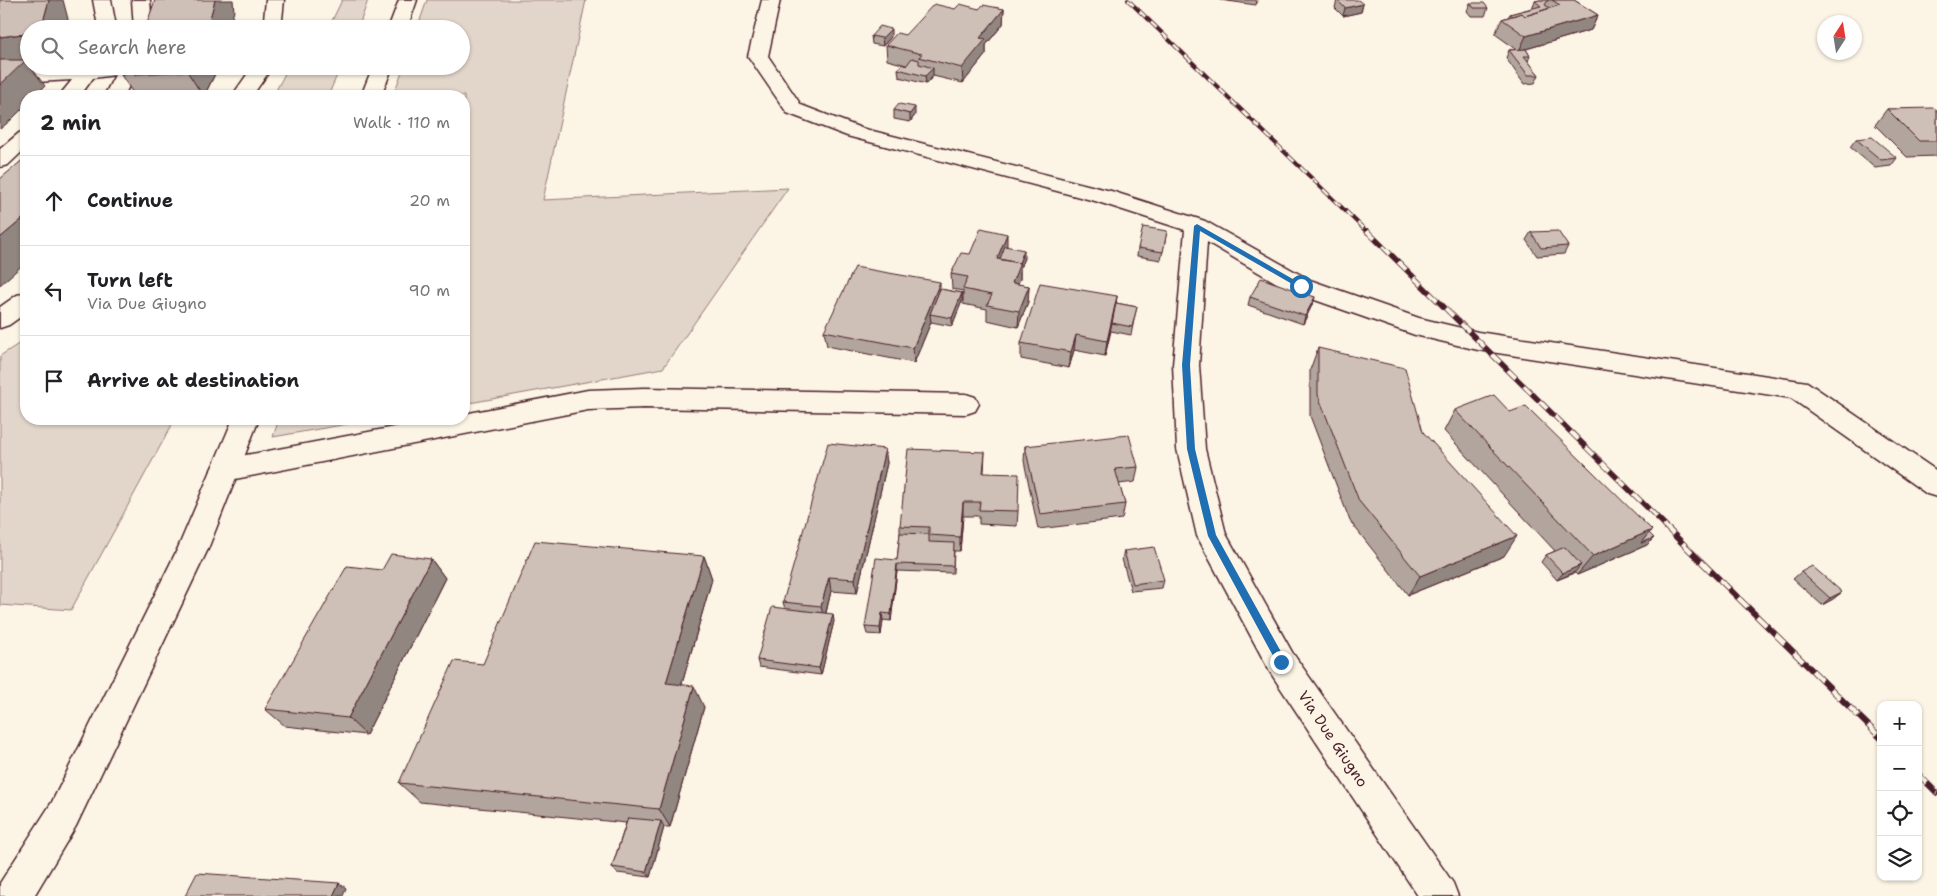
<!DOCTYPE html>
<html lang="en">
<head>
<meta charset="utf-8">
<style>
	body { margin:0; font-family:"Shantell Sans",sans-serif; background:#f2f2f2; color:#202124 }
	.controls { position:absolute; right:15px; bottom:15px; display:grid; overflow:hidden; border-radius:10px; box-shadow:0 1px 4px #0004 }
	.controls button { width:45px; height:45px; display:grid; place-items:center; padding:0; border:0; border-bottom:1px solid #e0e0e0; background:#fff; color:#202124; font:25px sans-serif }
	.compass { position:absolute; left:1817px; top:15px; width:45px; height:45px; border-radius:50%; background:#fff; box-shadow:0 1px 4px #0004; rotate:12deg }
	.stop { position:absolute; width:15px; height:15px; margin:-11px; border:4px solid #1f6fb2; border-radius:50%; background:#fff }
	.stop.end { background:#1f6fb2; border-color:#fff; box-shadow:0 1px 5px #0008 }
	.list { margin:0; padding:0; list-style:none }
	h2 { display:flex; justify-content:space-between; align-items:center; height:65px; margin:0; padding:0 20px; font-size:21px }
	h2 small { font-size:16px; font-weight:400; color:#757577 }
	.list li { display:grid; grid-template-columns:32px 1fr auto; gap:15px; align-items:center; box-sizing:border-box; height:90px; padding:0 20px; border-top:1px solid #e0e0e0 }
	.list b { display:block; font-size:19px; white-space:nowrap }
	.list p { margin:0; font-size:16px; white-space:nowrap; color:#757577 }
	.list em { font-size:16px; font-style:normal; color:#757577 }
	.icon { flex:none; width:28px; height:28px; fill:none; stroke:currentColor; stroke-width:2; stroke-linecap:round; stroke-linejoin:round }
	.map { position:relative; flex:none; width:1937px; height:896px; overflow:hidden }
	.search { position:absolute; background:#fff; box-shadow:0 1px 4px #0004; left:20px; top:20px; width:450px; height:55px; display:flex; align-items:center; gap:12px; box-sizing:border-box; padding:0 18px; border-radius:28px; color:#757577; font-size:19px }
	.panel { position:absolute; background:#fff; box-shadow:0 1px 4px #0004; left:20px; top:90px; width:450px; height:335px; border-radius:20px }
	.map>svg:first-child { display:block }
	.green { fill:#e2d5ca; stroke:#967a7a }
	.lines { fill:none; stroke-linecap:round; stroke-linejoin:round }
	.minor-casing { stroke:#4a1f2b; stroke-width:3 }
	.major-casing { stroke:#4a1f2b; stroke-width:3 }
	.minor { fill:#fcf5e5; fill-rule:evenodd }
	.major { fill:#fcf5e5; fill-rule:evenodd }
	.rail-far2-casing { stroke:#4a1f2b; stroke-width:4 }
	.rail-far1-casing { stroke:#4a1f2b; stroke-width:5.5 }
	.rail-casing { stroke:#4a1f2b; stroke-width:6 }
	.rail-far2 { stroke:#fcf5e5; stroke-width:2.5; stroke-dasharray:8; stroke-linecap:butt }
	.rail-far1 { stroke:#fcf5e5; stroke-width:4; stroke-dasharray:11; stroke-linecap:butt }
	.rail { stroke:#fcf5e5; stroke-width:4.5; stroke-dasharray:13; stroke-linecap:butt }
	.wall { fill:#b2a59d; stroke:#4a1f2b }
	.shaded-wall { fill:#918680; stroke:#4a1f2b }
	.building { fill:#cfc0b7; stroke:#4a1f2b }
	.route { fill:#1f6fb2 }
	.labels { text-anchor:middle; stroke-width:4; stroke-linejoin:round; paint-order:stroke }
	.street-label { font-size:15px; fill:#4a1f2b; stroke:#fcf5e5 }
</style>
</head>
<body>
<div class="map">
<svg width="1937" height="896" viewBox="0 0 1937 896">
	<rect width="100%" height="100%" fill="#fcf5e5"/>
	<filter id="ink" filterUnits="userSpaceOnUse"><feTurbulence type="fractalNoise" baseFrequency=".02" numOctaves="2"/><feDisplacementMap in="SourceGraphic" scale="10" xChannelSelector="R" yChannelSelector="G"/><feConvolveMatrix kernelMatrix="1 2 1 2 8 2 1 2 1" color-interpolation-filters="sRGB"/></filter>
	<g filter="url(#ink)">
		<path class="green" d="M342 0H368L358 29H323L331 23Z
			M427 0H586L543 200 788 188 663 368 464 404V96H393L404 66H461V29H417Z
			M289 66H341L328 96H273Z
			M26 339V419H175L71 610 0 605V356Z
			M279 419H376L273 437Z"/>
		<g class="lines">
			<g class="minor-casing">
				<path id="minor" d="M93 0H111L115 21 112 29H94L97 21Z
					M132 0H150L152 29H134Z
					M266 0H284L281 29H263Z
					M762 0H780L768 56 801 105 861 128 1111 191 1205 221 1310 280 1419 318 1478 332 1807 382 1937 471V497L1927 494 1791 398 1478 350 1415 335 1292 292 1207 242 1199 365 1205 449 1226 534 1292 652 1453 883 1458 896H1418L1270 672 1197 536 1177 449 1173 365 1185 230 1095 201 847 136 787 113 748 56Z
					M78 66H139L124 96H104L115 75 93 78 80 96H59L72 80 0 84V72Z
					M253 66H273L252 96H232Z
					M26 131V148L8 165 0 167V149L19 133Z
					M26 293V313L9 325 0 328V307L17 295Z
					M644 388 966 394 975 397 979 404 975 411 966 414 644 408 588 410 225 481 215 478 211 470 215 462 225 459 437 419H464V414L588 390Z"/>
			</g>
			<g class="major-casing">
				<path id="major" d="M399 0H417L407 29H388Z
					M373 66H393L381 96H361Z
					M233 419H259L208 549 76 826 34 896H0V883L52 802 178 548Z"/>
			</g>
			<use href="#minor" class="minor"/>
			<use href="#major" class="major"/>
			<g class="rail-far2-casing">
				<path id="rail-far2" d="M1128 0 1368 233"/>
			</g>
			<g class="rail-far1-casing">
				<path id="rail-far1" d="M1367 231 1666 526"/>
			</g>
			<g class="rail-casing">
				<path id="rail" d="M1664 525 1881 738
					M1918 774 1937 793"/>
			</g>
			<use href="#rail-far2" class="rail-far2"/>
			<use href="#rail-far1" class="rail-far1"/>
			<use href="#rail" class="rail"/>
		</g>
		<path class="wall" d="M1220 0H1257L1256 5Z
			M1337 0 1363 4 1361 12 1343 16 1335 8Z
			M1540 0H1574L1598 15 1591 30 1526 49 1530 56 1528 61 1539 75 1535 83 1524 84 1506 58 1509 50 1516 49 1495 34 1502 19 1508 17 1510 14 1532 8 1535 1Z
			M1470 3 1488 8 1485 16H1471L1467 11Z
			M955 9H1004L1003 24 986 45V54L963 83 933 76 926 84 899 77 898 69 906 65 887 60 886 45Z
			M871 36 891 37 883 46 872 44Z
			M219 66 204 96H135L121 75Z
			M1887 109 1937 110V156L1907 157 1875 125Z
			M894 110 915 115 910 122 894 119Z
			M1856 139 1897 158 1891 166 1875 168 1850 147Z
			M1167 231 1161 260 1137 256 1138 248Z
			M1531 232 1568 246 1564 254 1537 256 1526 240Z
			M1007 247 1024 258 1020 268V279L1017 284 1029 286 1028 302 1018 327 987 320V309L963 304V291L952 289 951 274 970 254Z
			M940 289 962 293V301L952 326 931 322 914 363 827 346 824 331Z
			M1117 296 1116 303 1137 307 1135 315 1131 335 1111 331 1105 356 1074 350 1069 368 1021 359V343Z
			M1250 297H1315L1312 305 1303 324 1248 305Z
			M1318 348 1423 432 1504 556 1408 595 1350 521 1310 416V370Z
			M1455 410 1510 412 1654 538 1647 545 1577 575 1575 573 1557 580 1541 562 1546 555 1555 551 1444 431Z
			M1025 446 1138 467 1135 482 1119 484 1125 504 1122 519 1038 529 1024 461Z
			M885 449 887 463 857 593 831 591 826 613 834 621 821 675 759 667 757 660 785 609 783 602Z
			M985 452 984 473 1018 511 1017 526 979 524V516H963L960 551H954L953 573 897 571 891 621 883 620 881 635 867 634 865 627 897 560 900 533V526Z
			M1124 551 1164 580 1162 588 1131 591 1122 559Z
			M704 556 712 579 682 684 704 707 670 827H664L650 877 617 873 612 867 626 823 420 802 399 783 483 664Z
			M431 559 445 578 366 735 285 726 265 709 382 570Z
			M1801 572 1842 592 1833 599 1822 605 1793 579Z"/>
		<path class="shaded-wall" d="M49 0H63L68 19 66 29H41Z
			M215 0H233L234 11 229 29H207Z
			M1363 4 1361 12 1343 16 1345 8Z
			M1004 9 1003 24 986 45V54L963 83 962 68 980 38Z
			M1598 15 1591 30 1519 51 1526 36Z
			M891 29V37L883 46 882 38Z
			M29 33V61H27L29 64V66H30L45 86 35 96H26V105L11 120 0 129V37Z
			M190 66H219L204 96H203L187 71Z
			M933 68V76L926 84 925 76Z
			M915 107V115L910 122V114Z
			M26 216V262L0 285V238Z
			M1007 234V249L1000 266 997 259Z
			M1024 250V258L1020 268V279L1012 298V283Z
			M940 282V297L930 314 931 322 914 363 913 348Z
			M1029 286 1028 302 1018 327 1019 311Z
			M962 293V301L952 326V318Z
			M1117 296 1115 312 1112 323 1105 356 1107 341Z
			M1315 297 1312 305 1303 324 1305 316Z
			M1076 335 1074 350 1069 368 1071 352Z
			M885 449 887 463 857 593 855 579Z
			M963 502V516L960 551V537Z
			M1652 530 1641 543 1654 538 1647 545 1577 575 1593 556Z
			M1517 536 1504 556 1408 595 1420 576Z
			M704 556 712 579 676 704 666 683Z
			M431 559 445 578 366 735 348 718Z
			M897 564V571L891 621V614Z
			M1581 565 1575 572 1557 580 1563 573Z
			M829 577 831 591 824 620 821 606Z
			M1842 592 1833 599 1822 605 1830 598Z
			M882 613 883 620 881 635 880 628Z
			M833 614 834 621 821 675 819 668Z
			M694 686 704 707 670 827 659 809Z
			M661 821 664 827 650 877 646 872Z
			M339 883 346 888 343 896H333Z"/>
		<path class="building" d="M0 0H49L41 29H29V33L0 37Z
			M155 0H215L207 29H145Z
			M1337 0H1358L1363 4 1345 8Z
			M1540 0H1548L1545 5 1550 8 1525 16 1522 13 1513 16 1510 14 1541 6 1535 1Z
			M1552 0H1574L1598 15 1526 36 1502 19 1522 13 1525 16 1560 5Z
			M1470 3H1484L1488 8H1474Z
			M934 4 955 9 960 4 979 9 983 5 1004 9 980 38 986 39 962 68 919 57 922 54 886 45 897 33 905 35Z
			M880 26 891 29 882 38 871 36Z
			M1526 49 1530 56H1524L1539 75H1528L1509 50Z
			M912 58 919 60V64L933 68 925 76 898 69 902 64 906 66Z
			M0 60H26L0 85Z
			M126 66H190L187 71 121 75Z
			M899 104 915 107 910 114 894 110Z
			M1934 108 1937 110V141H1919L1887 109Z
			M1872 137 1897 158 1881 160 1856 139Z
			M26 157V216L0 238V179Z
			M1143 227 1167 231 1163 252 1138 248Z
			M981 228 1007 234 997 259 1020 263 1012 283 1029 286 1019 311 987 305 992 295 963 289 968 277 951 274 961 253 970 254Z
			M1558 231 1568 246 1541 248 1531 232Z
			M1005 246 1024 250 1019 263 1000 259Z
			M855 267 940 282 913 348 824 331Z
			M1261 278 1315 297 1305 316 1250 297Z
			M1040 283 1117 296 1107 341 1076 335 1071 352 1021 343Z
			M940 289 962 293 952 318 930 314Z
			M1116 303 1137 307 1132 327 1112 323Z
			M1318 348 1405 368 1423 432 1517 536 1420 576 1359 501 1318 395Z
			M1494 395 1510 412 1526 406 1652 530 1593 556 1455 410Z
			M1129 435 1138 467 1115 469 1125 504 1040 514 1025 446Z
			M828 443 885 449 855 579 829 577 821 606 783 602Z
			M908 449 985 452 983 473 1019 474 1018 511 979 510 980 502H963L960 537 929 535V527L900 526Z
			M900 533 929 534V542L954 543 953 566 897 564 891 614 882 613 880 628 865 627 876 558 897 560Z
			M1649 533 1654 538 1641 543Z
			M535 541 704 556 666 683 694 686 659 809 399 783 454 661 483 664Z
			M1154 547 1164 580 1133 584 1124 551Z
			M1565 547 1581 565 1563 573 1546 555Z
			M391 554 431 559 348 718 265 709 347 566 382 570Z
			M1812 566 1842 592 1830 598 1801 572Z
			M772 607 833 614 819 668 757 660Z
			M628 818 661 821 646 872 612 867Z
			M197 873 339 883 333 896H185Z"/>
	</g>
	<path class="route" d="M1197 224 1305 286 1299 288 1200 231 1190 365 1195 449 1216 535 1285 659 1286 662 1281 666 1278 665 1208 536 1187 449 1182 365 1194 226Z"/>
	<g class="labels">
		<g class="street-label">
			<text transform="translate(1333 739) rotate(56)" y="5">Via Due Giugno</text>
		</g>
	</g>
</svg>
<div class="controls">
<button>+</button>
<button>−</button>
<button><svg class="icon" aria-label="locate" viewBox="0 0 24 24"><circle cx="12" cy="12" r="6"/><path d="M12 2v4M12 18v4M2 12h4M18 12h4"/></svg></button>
<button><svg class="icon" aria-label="layers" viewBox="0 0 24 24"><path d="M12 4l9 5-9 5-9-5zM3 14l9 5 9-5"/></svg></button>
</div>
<svg class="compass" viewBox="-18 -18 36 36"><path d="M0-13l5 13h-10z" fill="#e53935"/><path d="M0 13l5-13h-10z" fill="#757577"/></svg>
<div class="stop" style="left:1301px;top:286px"></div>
<div class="stop end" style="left:1281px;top:662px"></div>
<div class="search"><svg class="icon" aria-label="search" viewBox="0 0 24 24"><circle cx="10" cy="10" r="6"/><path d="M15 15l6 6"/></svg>Search here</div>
<section class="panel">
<h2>2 min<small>Walk · 110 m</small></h2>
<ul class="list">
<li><svg class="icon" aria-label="ahead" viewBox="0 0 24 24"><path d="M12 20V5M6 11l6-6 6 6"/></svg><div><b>Continue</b></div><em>20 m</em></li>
<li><svg class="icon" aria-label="left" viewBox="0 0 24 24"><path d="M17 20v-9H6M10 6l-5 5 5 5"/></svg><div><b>Turn left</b><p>Via Due Giugno</p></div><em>90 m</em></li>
<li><svg class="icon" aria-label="arrive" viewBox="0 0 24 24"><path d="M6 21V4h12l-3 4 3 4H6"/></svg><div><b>Arrive at destination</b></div></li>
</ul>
</section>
</div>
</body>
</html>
